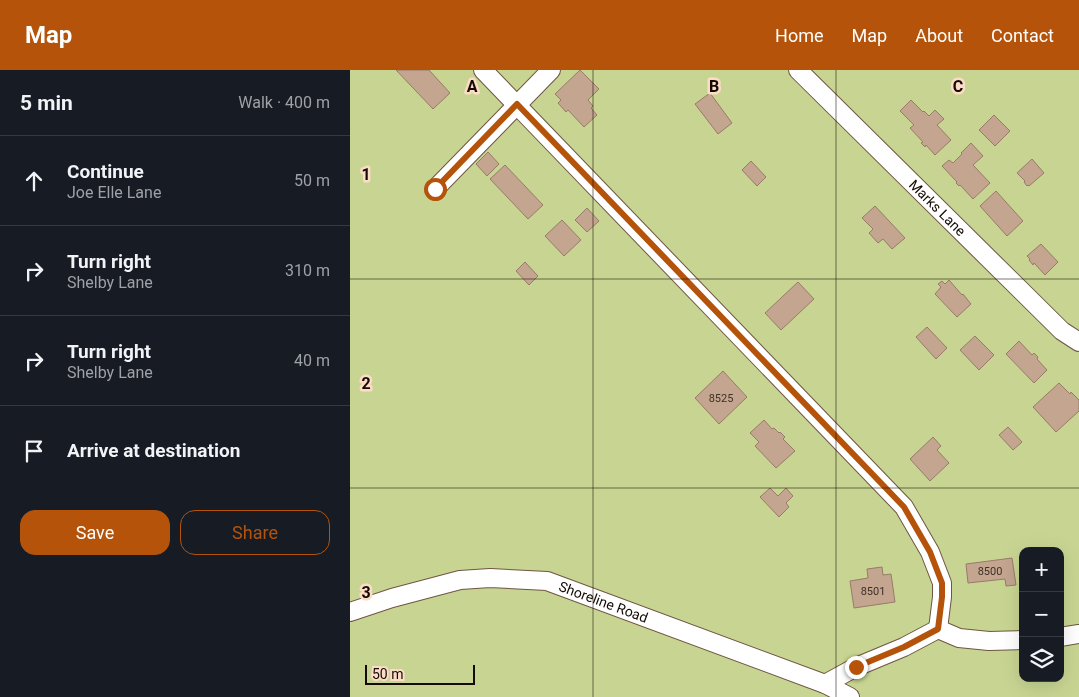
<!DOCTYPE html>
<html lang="en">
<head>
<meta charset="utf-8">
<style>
	body { margin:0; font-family:Roboto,sans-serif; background:#242831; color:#f1f3f6 }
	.controls { position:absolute; right:15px; bottom:15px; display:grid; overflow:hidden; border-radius:10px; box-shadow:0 5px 20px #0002 }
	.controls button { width:45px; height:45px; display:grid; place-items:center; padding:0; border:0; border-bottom:1px solid #363941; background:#171b24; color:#f1f3f6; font:25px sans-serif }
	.scale { position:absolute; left:15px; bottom:12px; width:110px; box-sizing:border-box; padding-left:5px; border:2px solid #150a04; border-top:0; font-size:14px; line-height:18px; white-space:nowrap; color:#150a04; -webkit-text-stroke:4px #fcdcc6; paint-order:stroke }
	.stop { position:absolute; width:15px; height:15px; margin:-11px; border:4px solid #b45309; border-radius:50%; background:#fff }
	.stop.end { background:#b45309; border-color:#fff; box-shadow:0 1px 5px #0008 }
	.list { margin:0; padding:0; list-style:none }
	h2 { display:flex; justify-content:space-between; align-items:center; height:65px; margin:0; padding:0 20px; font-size:21px }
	h2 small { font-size:16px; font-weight:400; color:#9ea1a6 }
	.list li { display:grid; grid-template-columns:32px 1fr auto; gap:15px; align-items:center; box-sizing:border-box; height:90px; padding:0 20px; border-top:1px solid #363941 }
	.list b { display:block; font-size:19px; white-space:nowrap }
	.list p { margin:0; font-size:16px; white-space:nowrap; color:#9ea1a6 }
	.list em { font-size:16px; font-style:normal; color:#9ea1a6 }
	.actions { display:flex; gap:10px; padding:15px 20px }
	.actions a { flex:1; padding:11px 0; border:1px solid #b45309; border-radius:15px; text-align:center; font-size:18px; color:#b45309 }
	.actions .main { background:#b45309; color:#fff }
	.icon { flex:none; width:28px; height:28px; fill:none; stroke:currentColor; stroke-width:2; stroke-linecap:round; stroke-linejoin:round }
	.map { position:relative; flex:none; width:729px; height:627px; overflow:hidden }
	header { display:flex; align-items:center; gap:30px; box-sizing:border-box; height:70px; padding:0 25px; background:#b45309; color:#fff }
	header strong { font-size:24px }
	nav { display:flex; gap:28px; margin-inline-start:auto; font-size:18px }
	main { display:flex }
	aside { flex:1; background:#171b24 }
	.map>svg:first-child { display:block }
	.green { fill:#c8d592; fill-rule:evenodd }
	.building { fill:#c3a590; stroke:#987b68 }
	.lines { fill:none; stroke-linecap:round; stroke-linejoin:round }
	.street-casing { stroke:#6f5542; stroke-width:20 }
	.street { stroke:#fff; stroke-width:18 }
	.route { stroke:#b45309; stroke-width:6 }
	.grid { fill:none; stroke:#150a04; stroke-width:1; stroke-opacity:0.55 }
	.labels { text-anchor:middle; stroke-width:5; stroke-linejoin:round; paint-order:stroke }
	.number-label { font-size:11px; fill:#403127 }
	.street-label { font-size:14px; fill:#150a04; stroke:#fcdcc6 }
	.grid-label { font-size:16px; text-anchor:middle; font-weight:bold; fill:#150a04; stroke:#fcdcc6; stroke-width:5; stroke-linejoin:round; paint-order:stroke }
</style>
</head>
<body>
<header>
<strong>Map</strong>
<nav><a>Home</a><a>Map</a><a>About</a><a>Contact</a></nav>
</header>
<main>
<aside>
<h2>5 min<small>Walk · 400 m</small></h2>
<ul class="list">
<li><svg class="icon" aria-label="ahead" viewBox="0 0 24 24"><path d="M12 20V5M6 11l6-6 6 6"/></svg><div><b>Continue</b><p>Joe Elle Lane</p></div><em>50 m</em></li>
<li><svg class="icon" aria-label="right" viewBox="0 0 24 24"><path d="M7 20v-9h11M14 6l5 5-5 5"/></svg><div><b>Turn right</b><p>Shelby Lane</p></div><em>310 m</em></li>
<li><svg class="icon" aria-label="right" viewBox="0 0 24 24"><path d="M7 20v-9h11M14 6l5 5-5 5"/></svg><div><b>Turn right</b><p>Shelby Lane</p></div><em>40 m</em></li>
<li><svg class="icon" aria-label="arrive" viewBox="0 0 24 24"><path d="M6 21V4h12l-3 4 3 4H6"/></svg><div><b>Arrive at destination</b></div></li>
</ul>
<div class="actions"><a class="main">Save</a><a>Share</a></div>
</aside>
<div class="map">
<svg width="729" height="627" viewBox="0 0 729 627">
	<rect width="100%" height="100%" fill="#fcdcc6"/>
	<path class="green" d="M0 0H729V627H0ZM673 481H710V608H673Z"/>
	<path class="building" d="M46 0H79L100 23 83 39Z
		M230 0 249 19 238 30 243 36 241 38 247 45 234 57 218 40 216 42 208 33 211 30 205 24Z
		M360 23 382 53 368 64 345 34Z
		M561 30 573 42 574 41 579 46 585 40 594 49 587 55 601 70 585 85 576 75 575 77 571 73 573 72 560 58 564 55 550 41Z
		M644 45 660 61 645 76 629 60Z
		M621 73 633 86 623 95 640 113 623 129 610 115 609 116 606 113 607 112 592 96 599 90 603 93 612 84 611 83Z
		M138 82 149 94 137 106 126 94Z
		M682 89 694 103 679 116 678 115 677 116 674 112 675 111 667 103Z
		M401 91 416 107 407 116 392 100Z
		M155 95 193 135 178 149 140 109Z
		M646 121 673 151 657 166 630 136Z
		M525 136 555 168 542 179 533 169 528 173 519 163 523 159 512 148Z
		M237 138 249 151 237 162 225 150Z
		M212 150 231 170 214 186 195 166Z
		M691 174 708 192 695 205 684 193 683 195 679 190 680 189 677 186Z
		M175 192 188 206 179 215 166 201Z
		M599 210 612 225 613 224 621 234 607 247 585 224 591 217 588 214 592 211 595 214Z
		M448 212 464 229 431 260 415 243Z
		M577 257 597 278 586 289 566 267Z
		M625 266 644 285 629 300 610 280Z
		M669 271 682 285 684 283 688 287 687 289 697 300 684 313 656 284Z
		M373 301 397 327 369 354 345 328Z
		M709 313 720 324 721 322 729 330V341L706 362 683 337Z
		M414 350 422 359 424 358 429 363 430 362 435 367 433 369 445 381 426 398 405 376 409 372 400 363Z
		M658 357 672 372 663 380 649 365Z
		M583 367 591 376 587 380 599 393 580 411 560 389Z
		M420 418 428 426 436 418 443 426 436 433 439 437 429 447 410 427Z
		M662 488 666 515 656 516 655 509 618 513 616 494Z
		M532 497 533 505 541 504 545 532 504 538 500 511 518 508 517 499Z"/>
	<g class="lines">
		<g class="street-casing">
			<g id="street">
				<path d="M133 0 554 437 580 482 592 513V527L588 559"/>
				<path id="s1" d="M448 0 712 261 729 272"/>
				<path d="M85 119 201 0"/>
				<path id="s2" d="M0 542 42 528 110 510 140 508 197 511 475 614 500 627"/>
				<path d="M588 559 609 568 639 571 673 570"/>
				<path d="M710 567 729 564"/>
				<path d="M475 614 506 597 554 577 588 559"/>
			</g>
		</g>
		<use href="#street" class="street"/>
	</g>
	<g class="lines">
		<path class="route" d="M85 119 167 34 554 437 580 482 592 513V527L588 559 554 577 506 597"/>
	</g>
	<path class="grid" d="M243 0V627M486 0V627M0 209H729M0 418H729"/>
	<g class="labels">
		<g class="number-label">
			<text x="371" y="332">8525</text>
			<text x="640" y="505">8500</text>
			<text x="523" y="525">8501</text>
		</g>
		<g class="street-label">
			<text dy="5" stroke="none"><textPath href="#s1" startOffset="196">Marks Lane</textPath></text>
			<text dy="5" stroke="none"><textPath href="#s2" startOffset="262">Shoreline Road</textPath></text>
		</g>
	</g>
	<g class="grid-label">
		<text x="122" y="22">A</text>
		<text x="364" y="22">B</text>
		<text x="608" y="22">C</text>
		<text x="16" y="110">1</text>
		<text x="16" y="319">2</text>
		<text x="16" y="528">3</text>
	</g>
</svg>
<div class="controls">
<button>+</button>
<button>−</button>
<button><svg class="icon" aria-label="layers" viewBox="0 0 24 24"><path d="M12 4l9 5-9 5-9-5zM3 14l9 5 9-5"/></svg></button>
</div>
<div class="scale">50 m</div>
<div class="stop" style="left:85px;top:119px"></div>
<div class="stop end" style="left:506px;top:597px"></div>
</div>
</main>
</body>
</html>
